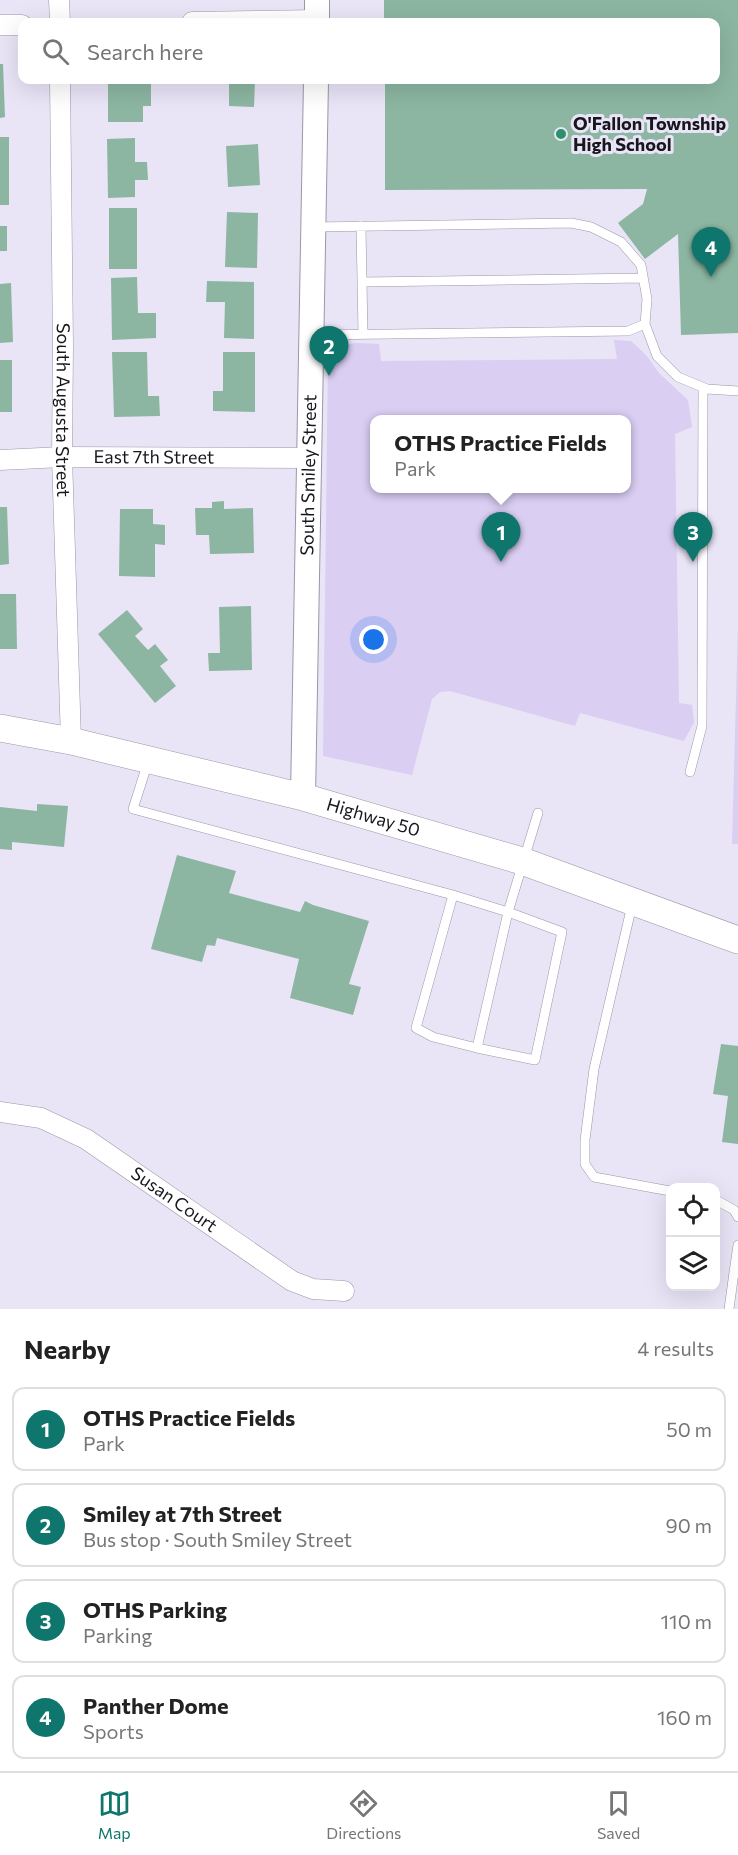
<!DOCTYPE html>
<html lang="en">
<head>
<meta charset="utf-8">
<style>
	body { margin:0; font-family:Commissioner,sans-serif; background:#f2f2f2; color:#222 }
	.controls { position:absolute; right:18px; bottom:18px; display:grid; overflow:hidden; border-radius:12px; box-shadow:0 6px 24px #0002 }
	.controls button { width:54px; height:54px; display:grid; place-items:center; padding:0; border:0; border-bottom:2px solid #e0e0e0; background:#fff; color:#222; font:30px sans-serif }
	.you { position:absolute; left:374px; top:640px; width:21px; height:21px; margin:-15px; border:4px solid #fff; border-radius:50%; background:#1a73e8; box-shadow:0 0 0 9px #1a73e833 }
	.badge { display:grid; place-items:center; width:39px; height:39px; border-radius:50%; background:#0f766e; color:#fff; font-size:20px; font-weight:700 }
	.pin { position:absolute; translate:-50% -50px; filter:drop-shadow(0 2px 3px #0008) }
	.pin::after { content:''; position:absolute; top:32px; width:21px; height:18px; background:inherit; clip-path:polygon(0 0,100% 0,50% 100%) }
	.popup { position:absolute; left:370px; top:415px; width:261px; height:78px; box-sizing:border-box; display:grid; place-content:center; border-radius:12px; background:#fff; filter:drop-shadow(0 2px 4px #0005); font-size:20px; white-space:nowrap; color:#767676 }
	.popup b { font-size:22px; color:#222 }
	.popup::after { content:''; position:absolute; left:50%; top:100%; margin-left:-12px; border:12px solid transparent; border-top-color:#fff }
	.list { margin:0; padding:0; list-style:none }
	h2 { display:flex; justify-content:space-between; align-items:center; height:78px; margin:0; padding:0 24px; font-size:26px }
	h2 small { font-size:20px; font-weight:400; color:#767676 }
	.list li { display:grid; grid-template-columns:39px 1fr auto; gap:18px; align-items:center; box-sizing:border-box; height:84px; margin:0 12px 12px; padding:0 12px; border:2px solid #e0e0e0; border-radius:12px }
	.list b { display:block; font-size:22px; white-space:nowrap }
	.list p { margin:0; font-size:20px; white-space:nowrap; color:#767676 }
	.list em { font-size:20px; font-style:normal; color:#767676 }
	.icon { flex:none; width:33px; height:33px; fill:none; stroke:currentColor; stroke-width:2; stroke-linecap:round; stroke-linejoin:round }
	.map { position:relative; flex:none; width:738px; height:1309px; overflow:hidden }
	.search { position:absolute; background:#fff; box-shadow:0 6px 24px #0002; left:18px; right:18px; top:18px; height:66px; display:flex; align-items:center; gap:15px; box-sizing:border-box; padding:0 21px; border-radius:12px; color:#767676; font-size:22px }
	.sheet { height:462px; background:#fff }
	nav { display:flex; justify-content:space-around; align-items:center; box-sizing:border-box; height:84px; border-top:2px solid #e0e0e0; background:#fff; font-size:16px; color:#767676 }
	nav a { display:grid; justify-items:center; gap:3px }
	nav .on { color:#0f766e }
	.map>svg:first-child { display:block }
	.green { fill:#dacef3; fill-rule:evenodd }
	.building { fill:#8cb6a2 }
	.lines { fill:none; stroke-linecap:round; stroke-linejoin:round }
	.service-casing { stroke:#9c97a7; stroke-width:10 }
	.minor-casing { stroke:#9c97a7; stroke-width:21 }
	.tertiary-casing { stroke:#9c97a7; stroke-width:26 }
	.secondary-casing { stroke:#9c97a7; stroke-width:28 }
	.service { stroke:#fff; stroke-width:9 }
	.minor { stroke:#fff; stroke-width:20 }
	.tertiary { stroke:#fff; stroke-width:24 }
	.secondary { stroke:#fff; stroke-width:27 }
	.poi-dot { fill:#2b906c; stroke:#e9e4f6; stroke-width:2 }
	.labels { text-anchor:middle; stroke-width:6; stroke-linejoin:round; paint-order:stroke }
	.poi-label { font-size:18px; font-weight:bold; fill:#17161c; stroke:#e9e4f6; text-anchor:start }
	.street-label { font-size:18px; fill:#17161c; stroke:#e9e4f6 }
</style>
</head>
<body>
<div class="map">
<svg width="738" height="1309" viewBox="0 0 738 1309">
	<rect width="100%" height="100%" fill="#e9e4f6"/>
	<path class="green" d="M614 340 631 341 647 356 659 373 688 400 692 427 675 434 679 703 692 705 694 722 684 741 580 713 575 726 450 691 440 692 432 699 412 775 323 756 328 357 334 347 355 343 379 344 381 361 617 359ZM375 420H627V488H375Z
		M738 626V844H732Z"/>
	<path class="building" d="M384 0H738V333L681 335 678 234 645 259 618 223 643 204 647 189 385 190V80H716V22H384Z
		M0 64H3L5 117 0 118Z
		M108 80H151V106H143V122H108Z
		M229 80H255L254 107 229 106Z
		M0 137H9V205H0Z
		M135 138V162H147L148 180H135V197L108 198 107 139Z
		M258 144 260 185 228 187 226 146Z
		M109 208H137V269H109Z
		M227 212 258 213 257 268 225 267Z
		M0 226H7V251H0Z
		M137 277 138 313H156V338L112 340 111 278Z
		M207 281 254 282V339L224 338 225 302H206Z
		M11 283 13 342 0 343V284Z
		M112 352H147L148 396H159L160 416 114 417Z
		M223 352H255V412L213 411V391H223Z
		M0 360H12V412H0Z
		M224 501V509L253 508 254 553 210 554 209 535H196L195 508H212V502Z
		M0 507H7L9 564 0 565Z
		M120 509H153V524L165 525V545L155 544V577L119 576Z
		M0 594H16L17 649H0Z
		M251 606 252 670 209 671 208 653H220L219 607Z
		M127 610 143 629 135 636 148 650 155 644 168 660 160 666 176 686 155 703 98 634Z
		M37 804 68 806 64 847 12 842V850L0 849V807L37 811Z
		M177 855 236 871 229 893 300 912 305 901 313 905 369 921 349 984 361 987 353 1015 290 998 299 959 217 938 215 946 207 945 202 962 151 949Z
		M721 1044 738 1046V1144L722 1142 728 1096 713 1094Z"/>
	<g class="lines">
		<g class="service-casing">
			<path id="service" d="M361 226 363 334
				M362 282 643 278
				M645 324 657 356 678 377 707 389 738 391
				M312 335 628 331 645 324 647 299 641 265 621 242 591 227 571 223 314 227
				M148 762 133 809 453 895 508 912 562 932 535 1060 477 1048
				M690 772 702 726 703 388
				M453 895 416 1028 433 1037 477 1048 508 912 538 813
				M632 905 594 1069 585 1140V1164L594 1177 670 1191
				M716 1200 734 1210 738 1217
				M734 1272 738 1245
				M729 1309 734 1272 738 1273"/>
		</g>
		<g class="minor-casing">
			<g id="minor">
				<path d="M59 0 60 22"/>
				<path d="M192 22 318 20"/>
				<path d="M0 25H22"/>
				<path id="s1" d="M60 80 63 345 62 457 71 741"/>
				<path id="s2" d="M0 460 62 457 310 458"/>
				<path id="s3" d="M0 1112 41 1118 86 1139 292 1281 313 1289 344 1291"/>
			</g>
		</g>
		<g class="tertiary-casing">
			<g id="tertiary">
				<path d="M317 0V22"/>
				<path id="s4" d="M303 797 316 80"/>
			</g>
		</g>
		<g class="secondary-casing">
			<g id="secondary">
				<path id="s5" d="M0 728 71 741 303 797 522 861 738 940"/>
			</g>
		</g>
		<use href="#service" class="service"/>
		<use href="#minor" class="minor"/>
		<use href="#tertiary" class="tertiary"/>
		<use href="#secondary" class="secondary"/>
	</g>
	<circle class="poi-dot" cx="561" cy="134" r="6"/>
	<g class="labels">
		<g class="poi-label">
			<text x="573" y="130">O'Fallon Township<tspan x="573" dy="21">High School</tspan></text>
		</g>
		<g class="street-label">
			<text dy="6" stroke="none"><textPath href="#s1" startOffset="330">South Augusta Street</textPath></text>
			<text dy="6" stroke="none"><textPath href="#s2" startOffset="154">East 7th Street</textPath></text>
			<text dy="6" stroke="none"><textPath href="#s4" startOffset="322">South Smiley Street</textPath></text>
			<text dy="6" stroke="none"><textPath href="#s5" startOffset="384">Highway 50</textPath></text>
			<text dy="6" stroke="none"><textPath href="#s3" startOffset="198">Susan Court</textPath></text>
		</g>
	</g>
</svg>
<div class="controls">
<button><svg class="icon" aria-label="locate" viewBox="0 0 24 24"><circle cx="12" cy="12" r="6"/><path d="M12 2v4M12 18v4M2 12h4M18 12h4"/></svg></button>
<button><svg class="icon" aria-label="layers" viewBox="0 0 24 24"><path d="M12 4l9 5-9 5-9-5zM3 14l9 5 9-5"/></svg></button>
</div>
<div class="you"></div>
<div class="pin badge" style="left:501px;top:562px">1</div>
<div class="popup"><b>OTHS Practice Fields</b>Park</div>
<div class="pin badge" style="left:329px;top:376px">2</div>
<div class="pin badge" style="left:693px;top:562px">3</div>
<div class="pin badge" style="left:711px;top:277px">4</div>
<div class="search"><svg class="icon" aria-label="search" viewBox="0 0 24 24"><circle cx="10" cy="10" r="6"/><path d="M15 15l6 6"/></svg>Search here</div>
</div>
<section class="sheet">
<h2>Nearby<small>4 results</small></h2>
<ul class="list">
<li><span class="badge">1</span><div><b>OTHS Practice Fields</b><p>Park</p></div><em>50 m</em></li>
<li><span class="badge">2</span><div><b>Smiley at 7th Street</b><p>Bus stop · South Smiley Street</p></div><em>90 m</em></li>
<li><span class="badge">3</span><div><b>OTHS Parking</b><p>Parking</p></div><em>110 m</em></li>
<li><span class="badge">4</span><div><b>Panther Dome</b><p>Sports</p></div><em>160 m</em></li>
</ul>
</section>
<nav>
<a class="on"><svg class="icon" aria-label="map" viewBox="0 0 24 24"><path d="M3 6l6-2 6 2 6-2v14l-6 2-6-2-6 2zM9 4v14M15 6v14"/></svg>Map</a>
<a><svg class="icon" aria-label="directions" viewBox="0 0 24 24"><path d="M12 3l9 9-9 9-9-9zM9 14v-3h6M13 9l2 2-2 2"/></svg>Directions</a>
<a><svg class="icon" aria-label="saved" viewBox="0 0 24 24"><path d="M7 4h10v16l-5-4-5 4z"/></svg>Saved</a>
</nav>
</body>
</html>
